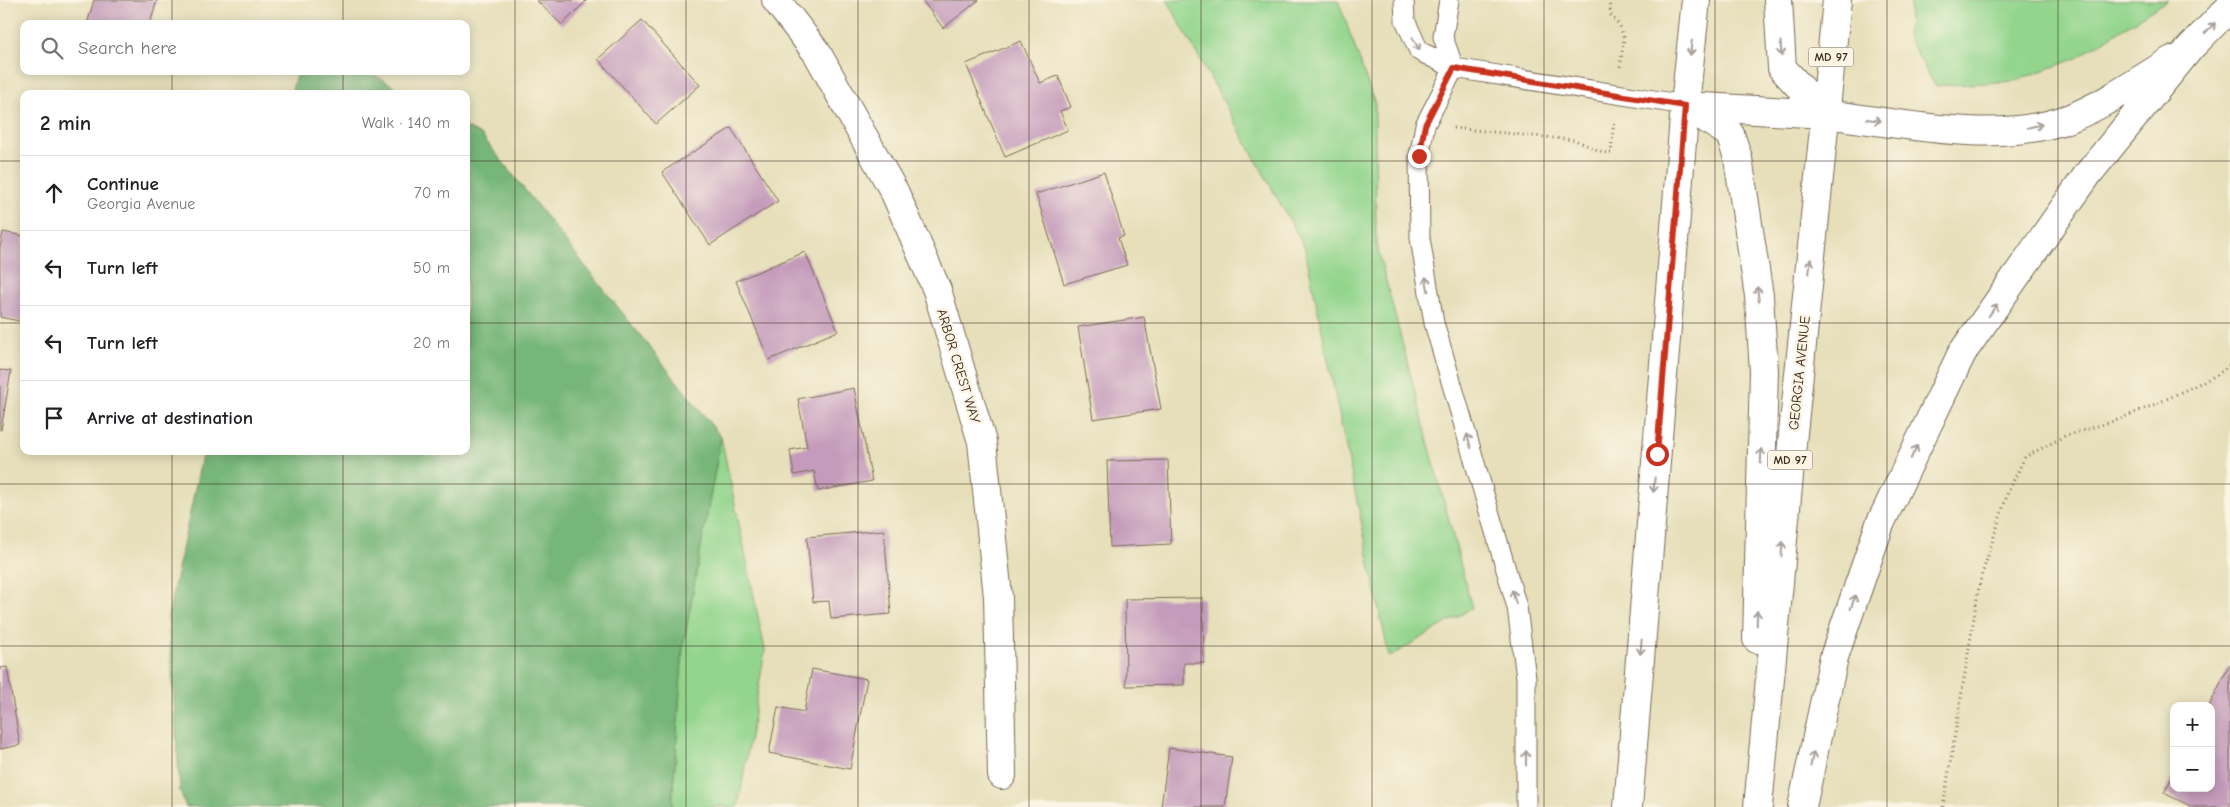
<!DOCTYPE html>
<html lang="en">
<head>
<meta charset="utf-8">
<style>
	body { margin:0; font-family:"Comic Neue",sans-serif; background:#f6f6f6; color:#202124 }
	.controls { position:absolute; right:15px; bottom:15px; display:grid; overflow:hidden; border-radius:10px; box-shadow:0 2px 12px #0003 }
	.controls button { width:45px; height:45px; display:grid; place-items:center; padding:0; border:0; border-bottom:1px solid #e0e0e0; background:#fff; color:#202124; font:25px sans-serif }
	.stop { position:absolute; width:15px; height:15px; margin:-11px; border:4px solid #c8321e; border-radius:50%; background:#fff }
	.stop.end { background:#c8321e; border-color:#fff; box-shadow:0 1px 5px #0008 }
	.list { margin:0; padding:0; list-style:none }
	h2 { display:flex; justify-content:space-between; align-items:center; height:65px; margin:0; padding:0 20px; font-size:21px }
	h2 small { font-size:16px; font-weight:400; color:#757577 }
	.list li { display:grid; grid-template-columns:32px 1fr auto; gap:15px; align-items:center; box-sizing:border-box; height:75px; padding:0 20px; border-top:1px solid #e0e0e0 }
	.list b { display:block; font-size:19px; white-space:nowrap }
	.list p { margin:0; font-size:16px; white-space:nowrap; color:#757577 }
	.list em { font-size:16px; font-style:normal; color:#757577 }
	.icon { flex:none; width:28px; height:28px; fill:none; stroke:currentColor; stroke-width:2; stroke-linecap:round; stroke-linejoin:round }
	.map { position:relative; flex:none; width:2230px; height:807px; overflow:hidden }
	.search { position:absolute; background:#fff; box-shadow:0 2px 12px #0003; left:20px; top:20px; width:450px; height:55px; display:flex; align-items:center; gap:12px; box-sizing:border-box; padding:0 18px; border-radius:10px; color:#757577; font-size:19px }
	.panel { position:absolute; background:#fff; box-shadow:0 2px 12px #0003; left:20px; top:90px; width:450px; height:365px; border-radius:10px }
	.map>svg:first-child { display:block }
	.green { fill:#93d58d; stroke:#678056 }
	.forest { fill:#76b678; stroke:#58704b }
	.building { fill:#c49bbb }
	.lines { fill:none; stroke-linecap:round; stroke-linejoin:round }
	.service-casing { stroke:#776955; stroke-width:21 }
	.minor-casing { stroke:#776955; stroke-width:30 }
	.primary-casing { stroke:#776955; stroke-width:30 }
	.motorway-casing { stroke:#776955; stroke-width:30 }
	.path { stroke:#776955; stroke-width:3; stroke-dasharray:1 4; stroke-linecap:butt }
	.service { stroke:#fff; stroke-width:19 }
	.minor { stroke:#fff; stroke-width:28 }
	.primary { stroke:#fff; stroke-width:28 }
	.motorway { stroke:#fff; stroke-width:28 }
	.oneway { stroke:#a79f9a }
	.route { stroke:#c8321e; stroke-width:6 }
	.grid { fill:none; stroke:#3b2a1e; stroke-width:1; stroke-opacity:0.55 }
	.labels { text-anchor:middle; stroke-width:5; stroke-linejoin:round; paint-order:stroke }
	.shield { fill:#fcf5e5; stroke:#75675a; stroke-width:1 }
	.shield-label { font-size:12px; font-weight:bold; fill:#3b2a1e }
	.street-label { font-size:14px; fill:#3b2a1e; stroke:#fcf5e5 }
</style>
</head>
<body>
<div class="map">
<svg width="2230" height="807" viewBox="0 0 2230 807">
	<rect width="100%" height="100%" fill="#fcf5e5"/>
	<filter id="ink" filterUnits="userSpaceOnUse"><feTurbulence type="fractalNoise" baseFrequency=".02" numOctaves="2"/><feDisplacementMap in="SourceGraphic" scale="10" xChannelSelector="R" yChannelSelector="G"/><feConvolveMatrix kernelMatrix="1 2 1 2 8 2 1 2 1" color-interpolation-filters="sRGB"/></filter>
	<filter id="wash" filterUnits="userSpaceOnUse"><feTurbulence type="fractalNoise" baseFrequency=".0096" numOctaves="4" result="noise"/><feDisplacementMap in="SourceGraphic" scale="20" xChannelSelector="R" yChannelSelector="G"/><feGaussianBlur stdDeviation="1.12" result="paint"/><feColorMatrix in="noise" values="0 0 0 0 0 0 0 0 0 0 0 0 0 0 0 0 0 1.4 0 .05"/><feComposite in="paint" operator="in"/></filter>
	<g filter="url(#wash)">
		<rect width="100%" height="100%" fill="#e6dfba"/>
		<path class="green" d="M1167 0H1338L1375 104 1376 243 1472 608 1389 657 1305 248Z
			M1911 0H2168L2075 59 2014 81 1935 86 1907 36Z
			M721 437 765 650 738 807H672L683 646Z"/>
		<path class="forest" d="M297 71H368L407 94H291Z
			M466 127 482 136 721 437 683 646 672 807H186L180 791 168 616 203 451H466Z"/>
		<g id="blocks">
			<path class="building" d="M94 0H157L150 24H87Z
				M536 0H587L562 25Z
				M922 0H979L943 28Z
				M642 20 700 85 656 124 598 59Z
				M1021 41 1040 83 1058 76 1071 107 1060 111 1068 130 1005 157 966 64Z
				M731 128 778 201 710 245 662 172Z
				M1104 172 1124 236 1118 238 1127 265 1064 284 1036 194Z
				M3 232 24 236V322L0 317V247Z
				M805 252 838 331 769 360 736 281Z
				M1144 317 1161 409 1093 419 1078 327Z
				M0 370 11 371 1 430H0Z
				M854 388 872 481 818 491 814 471 794 475 790 450 807 447 798 399Z
				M1168 460 1171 544 1110 547 1107 461Z
				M884 530 891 614 831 619 829 601 813 602 807 537Z
				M1203 598 1204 663H1184V685L1126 686 1125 599Z
				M2230 664V807H2192L2164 793 2174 773V788H2211V706H2209Z
				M7 667 20 745 0 749V668Z
				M812 669 867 679 850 769 769 753 778 707 804 712Z
				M1169 748 1232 757 1225 807H1161Z"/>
		</g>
	</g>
	<g filter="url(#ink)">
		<use href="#blocks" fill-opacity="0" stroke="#776955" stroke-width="1"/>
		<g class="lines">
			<g class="service-casing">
				<path id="service" d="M1404 0 1405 20 1419 51 1454 68 1685 105
					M1449 0 1443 37 1454 68 1425 125 1419 157 1420 238 1434 323 1517 607 1526 678V807"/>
			</g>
			<g class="minor-casing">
				<path id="minor" d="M776 0 817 53 895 193 937 290 982 442 998 597 1002 775"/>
			</g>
			<g class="primary-casing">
				<path id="primary" d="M1778 0 1782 68 1825 114
					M1685 105 1730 134 1738 158 1759 296 1764 371 1757 639
					M1686 106 1825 114
					M1628 807 1685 105 1696 0
					M1758 807 1793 433 1837 0"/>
			</g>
			<g class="motorway-casing">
				<path id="motorway" d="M1825 114C1901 123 1997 146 2070 118 2106 104 2139 80 2172 60
					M1802 807 1834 657 1880 524 1962 353 2088 174 2190 48 2230 7"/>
			</g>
			<path class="path" d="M1609 0 1611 15 1620 26 1624 38 1620 68
				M1453 128 1574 140C1584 143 1602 154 1611 153L1614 119
				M1943 807 1980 581 2008 492 2025 457 2065 436 2117 420 2156 404 2217 375 2230 365"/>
			<use href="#service" class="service"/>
			<use href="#minor" class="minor"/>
			<use href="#primary" class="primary"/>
			<use href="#motorway" class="motorway"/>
		</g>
		<defs><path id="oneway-shaft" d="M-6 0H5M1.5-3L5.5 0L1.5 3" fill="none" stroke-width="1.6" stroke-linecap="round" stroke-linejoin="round" transform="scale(1.25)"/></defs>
		<g class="oneway">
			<use href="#oneway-shaft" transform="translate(2210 28) rotate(-45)"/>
			<use href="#oneway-shaft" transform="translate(1416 44) rotate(62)"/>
			<use href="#oneway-shaft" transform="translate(1691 48) rotate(96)"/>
			<use href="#oneway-shaft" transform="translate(1781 49) rotate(87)"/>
			<use href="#oneway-shaft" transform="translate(1874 120) rotate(7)"/>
			<use href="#oneway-shaft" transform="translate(2035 126) rotate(-13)"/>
			<use href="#oneway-shaft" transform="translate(1810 266) rotate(-84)"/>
			<use href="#oneway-shaft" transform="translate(1427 284) rotate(-100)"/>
			<use href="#oneway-shaft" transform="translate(1758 294) rotate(-97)"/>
			<use href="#oneway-shaft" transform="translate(1993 310) rotate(-55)"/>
			<use href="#oneway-shaft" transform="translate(1469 441) rotate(-106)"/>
			<use href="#oneway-shaft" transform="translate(1914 452) rotate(-64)"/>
			<use href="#oneway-shaft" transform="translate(1761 456) rotate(-88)"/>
			<use href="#oneway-shaft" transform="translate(1654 485) rotate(95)"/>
			<use href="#oneway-shaft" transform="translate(1782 549) rotate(-85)"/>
			<use href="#oneway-shaft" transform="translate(1514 597) rotate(-106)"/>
			<use href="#oneway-shaft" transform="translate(1853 602) rotate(-71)"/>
			<use href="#oneway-shaft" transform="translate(1757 618) rotate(-88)"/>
			<use href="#oneway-shaft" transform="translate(1641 647) rotate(95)"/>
			<use href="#oneway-shaft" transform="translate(1526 758) rotate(-90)"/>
			<use href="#oneway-shaft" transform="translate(1812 759) rotate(-78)"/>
		</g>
	</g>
	<g class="lines" filter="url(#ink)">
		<path class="route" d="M1419 156 1425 125 1454 68 1685 106 1657 454"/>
	</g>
	<path class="grid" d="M172 0V24M343 0V24M515 0V807M686 0V807M858 0V807M1029 0V807M1201 0V807M1372 0V807M1544 0V807M1715 0V807M1887 0V807M2058 0V807M172 71V94M343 71V94M0 161H24M466 161H2230M0 323H24M466 323H2230M172 451V807M343 451V807M0 484H2230M0 646H2230"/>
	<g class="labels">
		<g class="shield">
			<rect x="1808.5" y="47.5" width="45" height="19" rx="4"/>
			<rect x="1767.5" y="450.5" width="45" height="19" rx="4"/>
		</g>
		<g class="shield-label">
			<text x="1831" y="61">MD 97</text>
			<text x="1790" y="464">MD 97</text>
		</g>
		<g class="street-label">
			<text transform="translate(959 366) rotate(73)" y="5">ARBOR CREST WAY</text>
			<text transform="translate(1799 373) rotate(-84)" y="5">GEORGIA AVENUE</text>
		</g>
	</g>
</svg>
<div class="controls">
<button>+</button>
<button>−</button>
</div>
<div class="stop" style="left:1657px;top:454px"></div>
<div class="stop end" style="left:1419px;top:156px"></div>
<div class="search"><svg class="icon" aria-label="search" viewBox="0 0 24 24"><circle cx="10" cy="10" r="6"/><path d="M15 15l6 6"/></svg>Search here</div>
<section class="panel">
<h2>2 min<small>Walk · 140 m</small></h2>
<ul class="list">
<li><svg class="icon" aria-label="ahead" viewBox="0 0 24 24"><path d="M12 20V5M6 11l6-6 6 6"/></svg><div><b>Continue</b><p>Georgia Avenue</p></div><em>70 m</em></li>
<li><svg class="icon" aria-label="left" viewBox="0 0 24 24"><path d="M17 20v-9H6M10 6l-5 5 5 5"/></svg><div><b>Turn left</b></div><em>50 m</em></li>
<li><svg class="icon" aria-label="left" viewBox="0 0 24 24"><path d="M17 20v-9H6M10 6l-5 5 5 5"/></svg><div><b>Turn left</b></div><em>20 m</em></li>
<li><svg class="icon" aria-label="arrive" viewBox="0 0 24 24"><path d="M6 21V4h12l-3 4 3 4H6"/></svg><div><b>Arrive at destination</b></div></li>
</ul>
</section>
</div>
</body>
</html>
